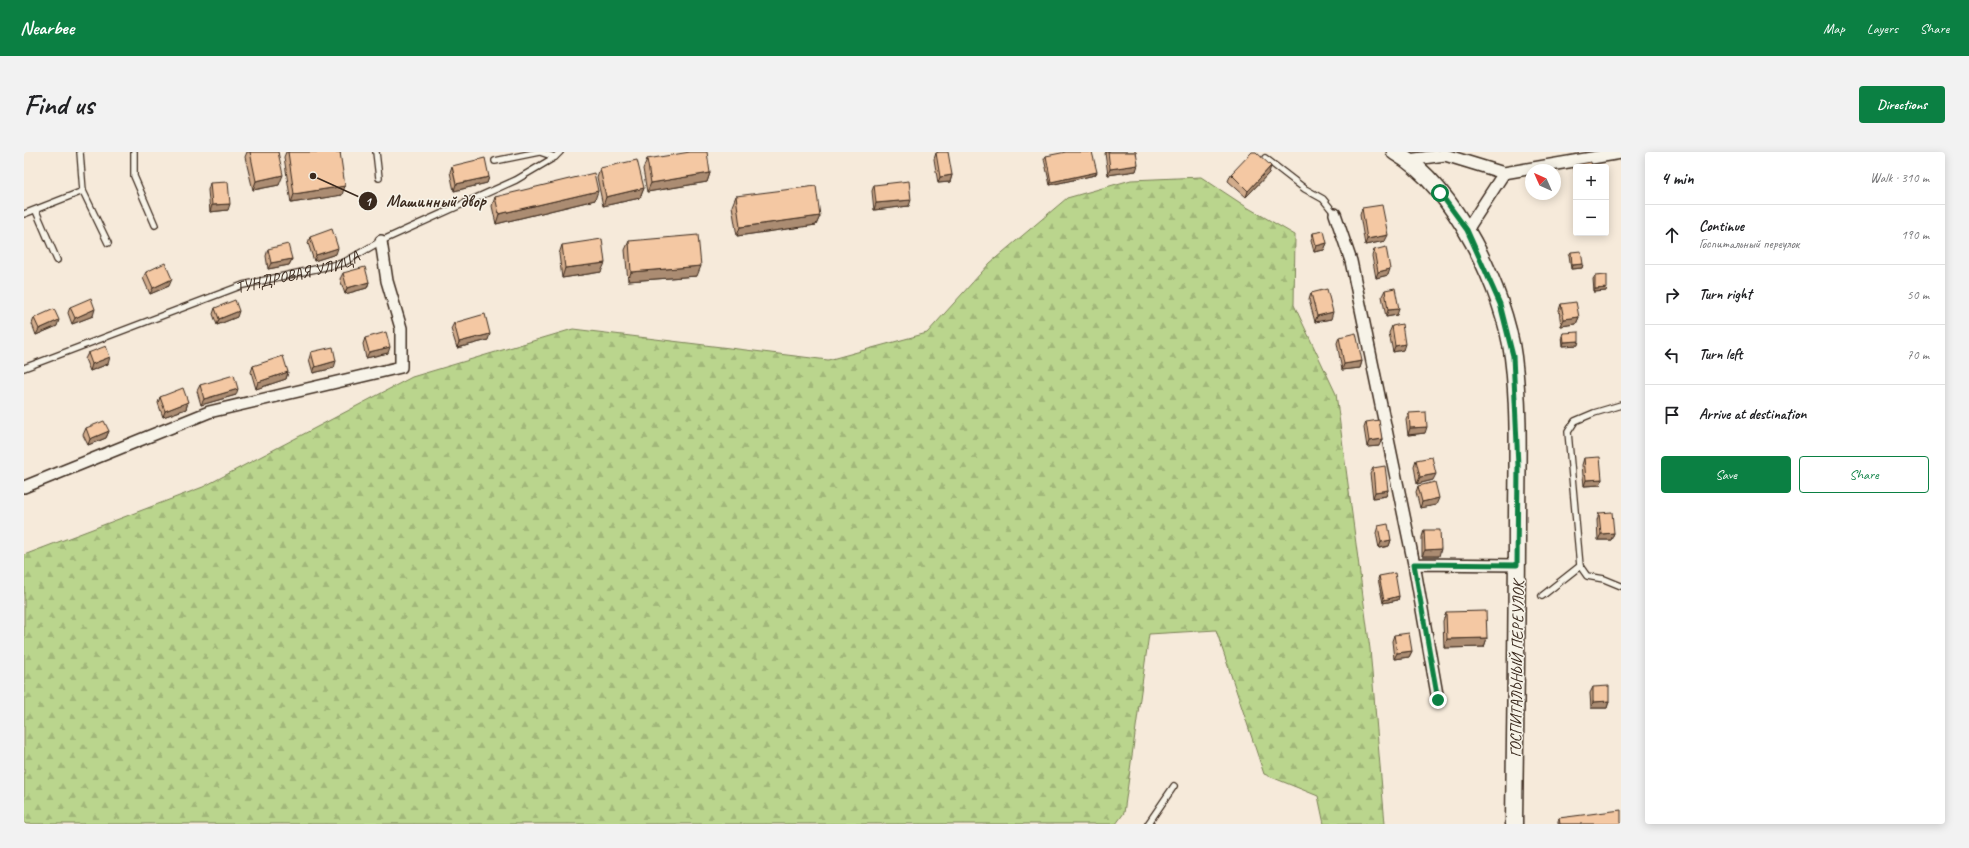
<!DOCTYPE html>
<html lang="en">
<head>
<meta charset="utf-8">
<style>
	body { margin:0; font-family:Caveat,sans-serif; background:#f2f2f2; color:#202124 }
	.controls { position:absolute; right:12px; top:12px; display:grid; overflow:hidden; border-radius:4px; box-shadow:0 2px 10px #0003 }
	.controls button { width:36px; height:36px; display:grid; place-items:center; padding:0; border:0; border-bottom:1px solid #e0e0e0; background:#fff; color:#202124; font:20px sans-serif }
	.compass { position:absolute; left:1501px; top:12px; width:36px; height:36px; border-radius:50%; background:#fff; box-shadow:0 2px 10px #0003; rotate:315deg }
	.stop { position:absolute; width:12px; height:12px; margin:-9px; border:3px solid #0b8043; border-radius:50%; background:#fff }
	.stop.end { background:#0b8043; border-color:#fff; box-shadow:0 1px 4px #0008 }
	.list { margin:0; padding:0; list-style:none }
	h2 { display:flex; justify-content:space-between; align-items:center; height:52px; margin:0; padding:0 16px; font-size:17px }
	h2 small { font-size:13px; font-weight:400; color:#757577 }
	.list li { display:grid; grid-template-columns:26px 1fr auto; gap:12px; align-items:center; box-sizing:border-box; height:60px; padding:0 16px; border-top:1px solid #e0e0e0 }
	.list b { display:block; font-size:15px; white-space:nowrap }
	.list p { margin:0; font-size:13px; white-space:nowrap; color:#757577 }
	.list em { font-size:13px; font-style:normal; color:#757577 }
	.actions { display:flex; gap:8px; padding:12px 16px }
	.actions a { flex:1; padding:9px 0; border:1px solid #0b8043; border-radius:4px; text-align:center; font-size:14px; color:#0b8043 }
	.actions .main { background:#0b8043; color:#fff }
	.icon { flex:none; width:22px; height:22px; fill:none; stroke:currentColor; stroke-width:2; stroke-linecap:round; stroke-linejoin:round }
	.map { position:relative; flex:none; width:1597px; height:672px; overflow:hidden; border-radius:4px }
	header { display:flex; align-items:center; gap:24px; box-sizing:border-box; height:56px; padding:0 20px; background:#0b8043; color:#fff }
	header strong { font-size:19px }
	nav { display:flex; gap:22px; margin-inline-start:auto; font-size:14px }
	.intro { display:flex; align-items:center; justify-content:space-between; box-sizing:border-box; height:96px; padding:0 24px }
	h1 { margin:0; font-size:28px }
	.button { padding:10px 18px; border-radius:4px; background:#0b8043; color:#fff; font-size:14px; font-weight:700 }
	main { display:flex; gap:24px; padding:0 24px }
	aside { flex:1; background:#fff; border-radius:4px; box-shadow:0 2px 10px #0003 }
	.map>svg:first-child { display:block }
	.forest { fill:url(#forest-firs); stroke:#7a8056 }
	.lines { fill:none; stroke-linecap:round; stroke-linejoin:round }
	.lane-casing { stroke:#3b2a1e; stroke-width:8 }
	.street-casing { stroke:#3b2a1e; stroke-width:14 }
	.secondary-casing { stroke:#3b2a1e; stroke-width:19 }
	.lane { stroke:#f7f3e8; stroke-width:5.5 }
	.street { stroke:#f7f3e8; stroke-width:11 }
	.secondary { stroke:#f7f3e8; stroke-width:16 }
	.wall { fill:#d2ac8c; stroke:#3b2a1e }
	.shaded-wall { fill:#ab8c72; stroke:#3b2a1e }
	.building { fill:#f4c8a3; stroke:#3b2a1e }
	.route { stroke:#0b8043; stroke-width:5 }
	.labels { text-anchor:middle; stroke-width:3; stroke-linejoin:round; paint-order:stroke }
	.street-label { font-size:16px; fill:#3b2a1e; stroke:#f7f3e8 }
	.leader { fill:none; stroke:#3b2a1e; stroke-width:1.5 }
	.callout-dot { fill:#3b2a1e; stroke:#f7f3e8; stroke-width:1.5 }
	.mark-label { font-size:12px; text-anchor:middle; font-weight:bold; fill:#fff }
	.callout-label { font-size:17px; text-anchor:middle; font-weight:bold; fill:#3b2a1e; stroke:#f7f3e8; stroke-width:3; stroke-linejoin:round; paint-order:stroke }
</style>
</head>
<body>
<header>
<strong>Nearbee</strong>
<nav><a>Map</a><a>Layers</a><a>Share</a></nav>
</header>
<div class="intro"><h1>Find us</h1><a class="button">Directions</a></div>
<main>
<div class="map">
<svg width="1597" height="672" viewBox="0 0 1597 672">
	<defs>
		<pattern id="forest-firs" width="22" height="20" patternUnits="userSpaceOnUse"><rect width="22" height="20" fill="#bad58d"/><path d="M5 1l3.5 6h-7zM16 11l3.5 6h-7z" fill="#a1b779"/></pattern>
	</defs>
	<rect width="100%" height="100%" fill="#f6eada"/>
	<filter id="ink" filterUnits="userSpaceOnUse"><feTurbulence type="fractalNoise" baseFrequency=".025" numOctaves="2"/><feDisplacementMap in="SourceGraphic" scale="8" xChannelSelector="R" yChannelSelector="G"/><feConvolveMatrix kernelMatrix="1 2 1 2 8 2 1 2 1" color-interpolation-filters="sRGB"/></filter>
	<g filter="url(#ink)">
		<path class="forest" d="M1177 25 1221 54 1271 83 1270 153 1312 242 1346 497 1361 672H1300L1294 644 1240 622 1192 478 1125 482 1100 661 1092 672H0V403L179 335 388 225 549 177 804 208 903 181 966 111 1043 46 1107 28Z"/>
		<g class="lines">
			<g class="lane-casing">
				<g id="lane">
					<path d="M110 0V24L131 73"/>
					<path d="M352 0 355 26"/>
					<path d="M516 0 531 5"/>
					<path d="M1241 6 1281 37 1299 47 1311 62"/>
					<path d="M471 9 515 0"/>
					<path d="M59 39 84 91"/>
					<path d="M12 59 33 108"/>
					<path d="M0 62 59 39 56 0"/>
					<path id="s1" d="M0 216 219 133 319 111 357 89 492 28 531 5 536 0"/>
					<path d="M1556 414 1563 424 1580 427 1597 434"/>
					<path d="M1518 444 1556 414 1544 280 1551 269 1570 261 1597 253"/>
					<path d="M1124 672 1150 634"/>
				</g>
			</g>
			<g class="street-casing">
				<path id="street" d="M1384 8 1421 3 1480 21 1597 1
					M1311 62 1327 109 1390 412 1493 413
					M1443 78 1480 21
					M0 335 185 260 377 215V176L363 129 357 89
					M1390 412 1414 548"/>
			</g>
			<g class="secondary-casing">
				<path id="secondary" d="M1371 0C1430 33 1481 139 1489 205 1496 260 1493 317 1493 372 1493 472 1491 572 1490 672"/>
			</g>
			<use href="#lane" class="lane"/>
			<use href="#street" class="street"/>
			<use href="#secondary" class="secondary"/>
		</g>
		<path class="wall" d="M223 0H254L255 33 229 38 221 5Z
			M262 0H316L318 43 267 51 260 5Z
			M1082 0H1112V19L1084 23 1081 1Z
			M912 1 928 23 926 30 914 31 910 7Z
			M1022 4 1073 20 1071 23 1026 33 1020 7Z
			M623 7 686 21 683 30 623 40 619 17Z
			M1551 13 1552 15V26H1551L1550 16Z
			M428 14 465 25 463 31 430 39 426 20Z
			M576 16 620 36 616 46 579 54 573 25Z
			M1245 21 1222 45 1204 29 1207 22Z
			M186 31 204 58 186 60 184 38Z
			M850 33 885 54 850 58 848 39Z
			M712 44 796 64 792 73 713 84 708 54Z
			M471 45 571 48 472 72 468 54Z
			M1338 56 1361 89 1341 93 1336 63Z
			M1289 81 1303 91 1300 98 1290 100 1287 88Z
			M286 85 312 102 290 109 284 91Z
			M605 89 673 124 604 129 601 98Z
			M538 93 577 120 538 126 535 102Z
			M244 97 268 107 265 113 244 117 242 104Z
			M1350 98 1364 123 1352 126 1348 104Z
			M1547 100 1559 112 1558 116 1547 117 1545 103Z
			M122 120 145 134 126 142 119 126Z
			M319 121 345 130 343 136 321 142 316 127Z
			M1571 124 1582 139 1570 140 1569 127Z
			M1361 138 1373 163 1362 165 1358 144Z
			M1287 141 1307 167 1291 170 1285 148Z
			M1537 152 1555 165 1552 172 1537 174 1535 158Z
			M46 155 69 164 48 172 44 161Z
			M191 156 213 165 193 173 189 162Z
			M10 166 33 174 12 183 8 172Z
			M430 171 464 188 433 196 427 177Z
			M1368 174 1379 198 1369 200 1365 181Z
			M1539 181 1554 193 1539 194 1538 184Z
			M1315 185 1338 209 1336 216 1318 218 1313 191Z
			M341 186 364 201 342 206 339 192Z
			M287 200 310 216 289 221 285 207Z
			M64 201 84 212 66 219 61 207Z
			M229 214 264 220 262 227 232 237 227 220Z
			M176 233 212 243 177 253 173 239Z
			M136 245 164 250 162 257 139 265 134 251Z
			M1385 261 1401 281 1384 283 1382 268Z
			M1342 270 1355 294 1343 295 1340 276Z
			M62 276 85 279 82 286 64 293 59 283Z
			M1560 306 1578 327 1576 333 1560 334 1558 313Z
			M1392 308 1409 328 1393 332 1390 314Z
			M1349 316 1364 338 1362 344 1349 346 1346 322Z
			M1394 334 1412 353 1396 356 1392 340Z
			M1575 361 1590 381 1587 388H1574L1573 368Z
			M1354 374 1367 388 1365 394 1355 396 1352 381Z
			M1400 378 1415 404H1398V385Z
			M1355 424 1375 444 1374 448 1359 451 1354 427Z
			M1422 460 1463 486 1460 495 1420 496 1419 469Z
			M1370 483 1388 499 1385 505 1370 507 1368 489Z
			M1569 535 1585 549 1583 556H1567L1566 541Z
			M1535 666 1597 672H1534V669Z"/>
		<path class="shaded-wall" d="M1114 13 1112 19 1084 23 1086 17Z
			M1247 14 1245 21 1222 45 1224 39Z
			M1073 20 1071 23 1026 33 1027 30Z
			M686 21 683 30 623 40 627 31Z
			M259 23 255 33 229 38 232 29Z
			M928 23 926 30 914 31 916 25Z
			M465 25 463 31 430 39 432 32Z
			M321 34 318 43 267 51 270 42Z
			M620 36 616 46 579 54 582 45Z
			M574 39 571 48 472 72 475 62Z
			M887 48 885 54 850 58 852 51Z
			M206 52 204 58 186 60 188 53Z
			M796 64 792 73 713 84 716 75Z
			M1364 83 1361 89 1341 93 1343 87Z
			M1303 91 1300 98 1290 100 1292 94Z
			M314 96 312 102 290 109 292 103Z
			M268 107 265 113 244 117 247 111Z
			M581 111 577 120 538 126 541 116Z
			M1559 112 1558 116 1547 117 1548 113Z
			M677 114 673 124 604 129 607 120Z
			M1366 117 1364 123 1352 126 1354 120Z
			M148 127 145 134 126 142 129 136Z
			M345 130 343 136 321 142 323 136Z
			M1583 136 1582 139 1570 140 1571 137Z
			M71 157 69 164 48 172 51 166Z
			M1375 157 1373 163 1362 165 1364 158Z
			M215 159 213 165 193 173 195 167Z
			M1309 160 1307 167 1291 170 1293 164Z
			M1555 165 1552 172 1537 174 1540 167Z
			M35 168 33 174 12 183 15 177Z
			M466 182 464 188 433 196 435 190Z
			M1555 189 1554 193 1539 194 1540 190Z
			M1381 192 1379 198 1369 200 1371 194Z
			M366 195 364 201 342 206 345 200Z
			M86 205 84 212 66 219 68 212Z
			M312 209 310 216 289 221 291 215Z
			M1338 209 1336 216 1318 218 1320 212Z
			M264 220 262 227 232 237 234 230Z
			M214 237 212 243 177 253 180 247Z
			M164 250 162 257 139 265 141 259Z
			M1403 275 1401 281 1384 283 1386 276Z
			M85 279 82 286 64 293 66 287Z
			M1358 287 1355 294 1343 295 1345 289Z
			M1412 322 1409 328 1393 332 1396 325Z
			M1578 327 1576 333 1560 334 1562 328Z
			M1364 338 1362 344 1349 346 1351 340Z
			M1415 346 1412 353 1396 356 1398 350Z
			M1590 381 1587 388H1574L1577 382Z
			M1367 388 1365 394 1355 396 1357 390Z
			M1417 397 1415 404H1398L1401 398Z
			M1375 444 1374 448 1359 451 1360 448Z
			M1463 486 1460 495 1420 496 1423 487Z
			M1388 499 1385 505 1370 507 1373 501Z
			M1585 549 1583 556H1567L1569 550Z"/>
		<path class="building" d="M226 0H254L259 23 232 29Z
			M264 0H316L321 34 270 42Z
			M666 0H683L686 21 627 31 623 7Z
			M915 0H924L928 23 916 25 912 1Z
			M1042 0H1068L1073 20 1027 30 1022 4Z
			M1084 0H1112L1114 13 1086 17Z
			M1228 0H1232L1247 14 1224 39 1207 22Z
			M461 6 465 25 432 32 428 14Z
			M613 8 620 36 582 45 576 16Z
			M1567 10 1568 15H1552V20L1551 13Z
			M570 21 574 39 475 62 471 45Z
			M885 29 887 48 852 51 850 33Z
			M204 30 206 52 188 53 186 31Z
			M792 34 796 64 716 75 712 44Z
			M1358 53 1364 83 1343 87 1338 56Z
			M308 77 314 96 292 103 286 85Z
			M1300 79 1303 91 1292 94 1289 81Z
			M674 83 677 114 607 120 605 89Z
			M578 87 581 111 541 116 538 93Z
			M264 92 268 107 247 111 244 97Z
			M1362 95 1366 117 1354 120 1350 98Z
			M1557 99 1559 112 1548 113 1547 100Z
			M141 111 148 127 129 136 122 120Z
			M341 115 345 130 323 136 319 121Z
			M1583 123V136L1571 137V124Z
			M1371 136 1375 157 1364 158 1361 138Z
			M1303 137 1309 160 1293 164 1287 141Z
			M67 146 71 157 51 166 46 155Z
			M211 148 215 159 195 167 191 156Z
			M1552 150 1555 165 1540 167 1537 152Z
			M30 157 35 168 15 177 10 166Z
			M461 162 466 182 435 190 430 171Z
			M1378 172 1381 192 1371 194 1368 174Z
			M362 180 366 195 345 200 341 186Z
			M1555 180V189L1540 190 1539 181Z
			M1332 181 1338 209 1320 212 1315 185Z
			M82 194 86 205 68 212 64 201Z
			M309 195 312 209 291 215 287 200Z
			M259 204 264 220 234 230 229 214Z
			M210 223 214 237 180 247 176 233Z
			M159 236 164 250 141 259 136 245Z
			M1402 260 1403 275 1386 276 1385 261Z
			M1355 268 1358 287 1345 289 1342 270Z
			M80 269 85 279 66 287 62 276Z
			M1408 305 1412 322 1396 325 1392 308Z
			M1576 305 1578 327 1562 328 1560 306Z
			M1361 314 1364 338 1351 340 1349 316Z
			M1411 330 1415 346 1398 350 1394 334Z
			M1588 360 1590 381 1577 382 1575 361Z
			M1364 372 1367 388 1357 390 1354 374Z
			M1400 378H1416L1417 397 1401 398Z
			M1371 421 1375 444 1360 448 1355 424Z
			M1462 459 1463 486 1423 487 1422 460Z
			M1385 481 1388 499 1373 501 1370 483Z
			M1585 534V549L1569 550V535Z
			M1597 658V672H1536L1535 666Z"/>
	</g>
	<g class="lines" filter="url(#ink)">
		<path class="route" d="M1414 548 1390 412 1493 413 1494 314 1489 204 1476 152 1460 116 1443 78 1416 41"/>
	</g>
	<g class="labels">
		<g class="street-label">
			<text dy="6" stroke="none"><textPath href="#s1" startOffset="290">ТУНДРОВАЯ УЛИЦА</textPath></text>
			<text transform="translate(1492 517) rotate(-89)" y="6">ГОСПИТАЛЬНЫЙ ПЕРЕУЛОК</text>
		</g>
	</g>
	<path class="leader" d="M289 24L344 49"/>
	<g class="callout-dot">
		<circle cx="289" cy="24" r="4"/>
		<circle cx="344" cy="49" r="10"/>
	</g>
	<g class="mark-label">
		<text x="344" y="54">1</text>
	</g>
	<g class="callout-label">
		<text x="412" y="55">Машинный двор</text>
	</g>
</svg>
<div class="controls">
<button>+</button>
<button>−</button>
</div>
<svg class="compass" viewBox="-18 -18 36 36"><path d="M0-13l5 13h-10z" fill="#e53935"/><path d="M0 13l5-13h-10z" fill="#757577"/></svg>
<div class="stop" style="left:1416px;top:41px"></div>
<div class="stop end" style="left:1414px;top:548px"></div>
</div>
<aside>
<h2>4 min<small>Walk · 310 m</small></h2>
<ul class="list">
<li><svg class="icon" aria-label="ahead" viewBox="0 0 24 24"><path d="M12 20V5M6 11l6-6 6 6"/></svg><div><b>Continue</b><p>Госпитальный переулок</p></div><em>190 m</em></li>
<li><svg class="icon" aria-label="right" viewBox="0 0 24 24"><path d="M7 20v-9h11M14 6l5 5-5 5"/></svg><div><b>Turn right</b></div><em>50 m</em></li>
<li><svg class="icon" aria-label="left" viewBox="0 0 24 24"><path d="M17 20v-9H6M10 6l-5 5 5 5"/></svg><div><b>Turn left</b></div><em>70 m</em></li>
<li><svg class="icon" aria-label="arrive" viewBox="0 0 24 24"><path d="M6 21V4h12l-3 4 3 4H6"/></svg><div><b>Arrive at destination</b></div></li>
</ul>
<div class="actions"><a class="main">Save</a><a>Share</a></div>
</aside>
</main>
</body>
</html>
